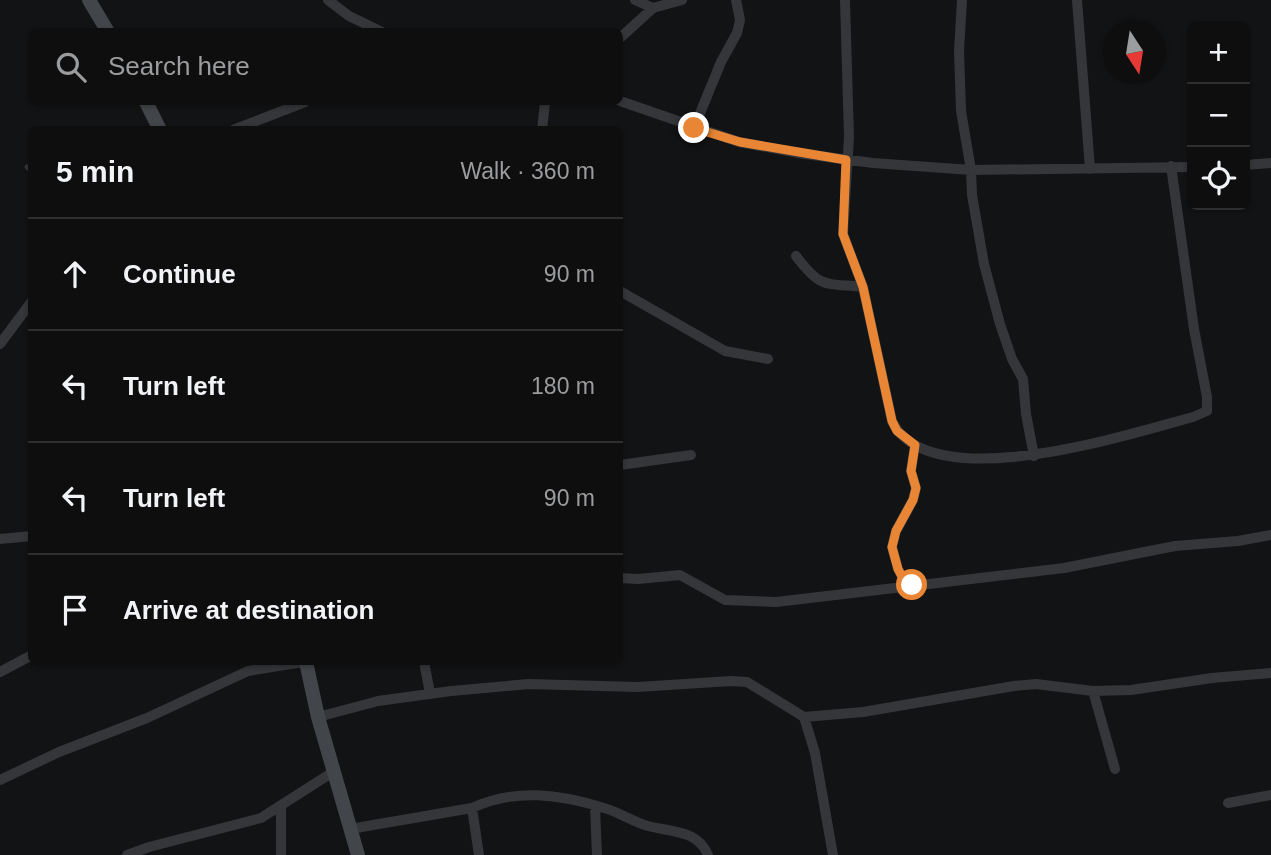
<!DOCTYPE html>
<html lang="en">
<head>
<meta charset="utf-8">
<style>
	body { margin:0; font-family:Helvetica,sans-serif; background:#1c1c1d; color:#f1f3f6 }
	.controls { position:absolute; right:21px; top:21px; display:grid; overflow:hidden; border-radius:10px; box-shadow:0 2px 5px #0004 }
	.controls button { width:63px; height:63px; display:grid; place-items:center; padding:0; border:0; border-bottom:2px solid #2e2e2f; background:#0e0e0f; color:#f1f3f6; font:35px sans-serif }
	.compass { position:absolute; left:1103px; top:21px; width:63px; height:63px; border-radius:50%; background:#0e0e0f; box-shadow:0 2px 5px #0004; rotate:168deg }
	.stop { position:absolute; width:21px; height:21px; margin:-16px; border:5px solid #e98635; border-radius:50%; background:#fff }
	.stop.end { background:#e98635; border-color:#fff; box-shadow:0 2px 7px #0008 }
	.list { margin:0; padding:0; list-style:none }
	h2 { display:flex; justify-content:space-between; align-items:center; height:91px; margin:0; padding:0 28px; font-size:30px }
	h2 small { font-size:23px; font-weight:400; color:#9b9c9e }
	.list li { display:grid; grid-template-columns:46px 1fr auto; gap:21px; align-items:center; box-sizing:border-box; height:112px; padding:0 28px; border-top:2px solid #2e2e2f }
	.list b { display:block; font-size:26px; white-space:nowrap }
	.list em { font-size:23px; font-style:normal; color:#9b9c9e }
	.icon { flex:none; width:38px; height:38px; fill:none; stroke:currentColor; stroke-width:2; stroke-linecap:round; stroke-linejoin:round }
	.map { position:relative; flex:none; width:1271px; height:855px; overflow:hidden }
	.search { position:absolute; background:#0e0e0f; box-shadow:0 2px 5px #0004; left:28px; top:28px; width:595px; height:77px; display:flex; align-items:center; gap:18px; box-sizing:border-box; padding:0 24px; border-radius:10px; color:#9b9c9e; font-size:26px }
	.panel { position:absolute; background:#0e0e0f; box-shadow:0 2px 5px #0004; left:28px; top:126px; width:595px; height:539px; border-radius:10px }
	.map>svg:first-child { display:block }
	.lines { fill:none; stroke-linecap:round; stroke-linejoin:round }
	.lane { stroke:#343639; stroke-width:5 }
	.street { stroke:#343639; stroke-width:10 }
	.secondary { stroke:#424549; stroke-width:14 }
	.route { stroke:#e98635; stroke-width:9 }
</style>
</head>
<body>
<div class="map">
<svg width="1271" height="855" viewBox="0 0 1271 855">
	<rect width="100%" height="100%" fill="#121314"/>
	<g class="lines">
		<path class="lane" d="M27 167 32 171"/>
		<path class="street" d="M328 0 349 16 382 32
			M635 0 653 8
			M845 0 849 137 843 234 863 287 892 421C930 499 1129 434 1193 417L1207 411V397L1194 329 1171 166
			M962 0 959 51 961 111 971 170 972 195 984 264 1000 324 1012 359 1023 379 1026 414 1034 456
			M1077 0 1090 169
			M620 38 653 8 682 0
			M620 101 739 142 804 154 873 163 971 170 1192 167
			M694 128 721 62 737 33 740 20 736 0
			M233 130 305 102
			M542 130 545 102
			M1245 165 1271 163
			M796 256C821 289 824 283 863 287
			M620 291 725 351 768 359
			M0 344 32 301
			M620 465 691 455
			M0 539 32 536
			M620 578 638 579 680 575 725 600 776 602 1064 568 1175 546 1238 541 1271 535
			M907 586 898 569 892 547 896 531 913 500 916 488 911 471 915 445
			M424 662 430 693
			M0 672 32 655
			M1093 691 1115 769
			M318 717 378 701 451 691 529 684 638 687 731 681 747 682 804 717 815 753 833 855
			M804 717 863 712 1014 686 1036 684 1093 691 1131 690 1212 678 1271 673
			M0 780 59 752 147 718 248 671 303 662
			M1228 803 1271 795
			M595 806 597 855
			M472 808 479 855
			M350 829 472 808C515 788 560 794 604 808 619 812 633 822 648 826 671 832 698 830 708 855
			M127 855 149 847 261 818 333 772
			M281 855V806"/>
		<path class="secondary" d="M89 0 108 32
			M146 102 160 130
			M306 662 318 717 358 855"/>
	</g>
	<g class="lines">
		<path class="route" d="M694 128 740 142 846 160 843 234 863 287 892 421 897 431 915 445 911 471 916 488 913 500 896 531 892 547 898 569 907 586 912 585"/>
	</g>
</svg>
<div class="controls">
<button>+</button>
<button>−</button>
<button><svg class="icon" aria-label="locate" viewBox="0 0 24 24"><circle cx="12" cy="12" r="6"/><path d="M12 2v4M12 18v4M2 12h4M18 12h4"/></svg></button>
</div>
<svg class="compass" viewBox="-18 -18 36 36"><path d="M0-13l5 13h-10z" fill="#e53935"/><path d="M0 13l5-13h-10z" fill="#9b9c9e"/></svg>
<div class="stop" style="left:912px;top:585px"></div>
<div class="stop end" style="left:694px;top:128px"></div>
<div class="search"><svg class="icon" aria-label="search" viewBox="0 0 24 24"><circle cx="10" cy="10" r="6"/><path d="M15 15l6 6"/></svg>Search here</div>
<section class="panel">
<h2>5 min<small>Walk · 360 m</small></h2>
<ul class="list">
<li><svg class="icon" aria-label="ahead" viewBox="0 0 24 24"><path d="M12 20V5M6 11l6-6 6 6"/></svg><div><b>Continue</b></div><em>90 m</em></li>
<li><svg class="icon" aria-label="left" viewBox="0 0 24 24"><path d="M17 20v-9H6M10 6l-5 5 5 5"/></svg><div><b>Turn left</b></div><em>180 m</em></li>
<li><svg class="icon" aria-label="left" viewBox="0 0 24 24"><path d="M17 20v-9H6M10 6l-5 5 5 5"/></svg><div><b>Turn left</b></div><em>90 m</em></li>
<li><svg class="icon" aria-label="arrive" viewBox="0 0 24 24"><path d="M6 21V4h12l-3 4 3 4H6"/></svg><div><b>Arrive at destination</b></div></li>
</ul>
</section>
</div>
</body>
</html>
